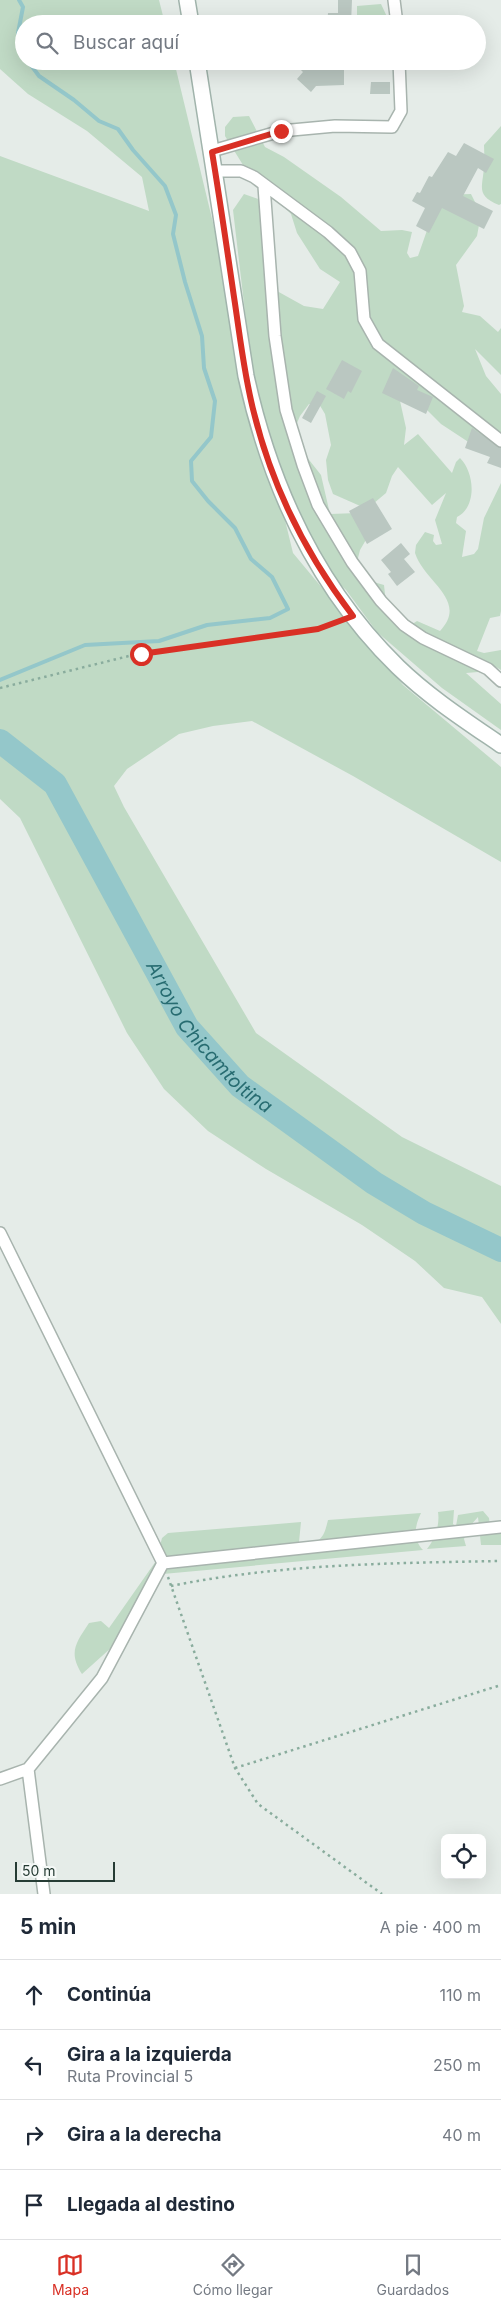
<!DOCTYPE html>
<html lang="es">
<head>
<meta charset="utf-8">
<style>
	body { margin:0; font-family:Inter,sans-serif; background:#f2f2f3; color:#1f2937 }
	.controls { position:absolute; right:15px; bottom:15px; display:grid; overflow:hidden; border-radius:8px; box-shadow:0 5px 20px #0002 }
	.controls button { width:45px; height:45px; display:grid; place-items:center; padding:0; border:0; border-bottom:1px solid #e0e1e3; background:#fff; color:#1f2937; font:25px sans-serif }
	.scale { position:absolute; left:15px; bottom:12px; width:100px; box-sizing:border-box; padding-left:5px; border:2px solid #263c34; border-top:0; font-size:14px; line-height:18px; white-space:nowrap; color:#263c34; -webkit-text-stroke:4px #f5f9f7; paint-order:stroke }
	.stop { position:absolute; width:15px; height:15px; margin:-11px; border:4px solid #d93025; border-radius:50%; background:#fff }
	.stop.end { background:#d93025; border-color:#fff; box-shadow:0 1px 5px #0008 }
	.list { margin:0; padding:0; list-style:none }
	h2 { display:flex; justify-content:space-between; align-items:center; height:65px; margin:0; padding:0 20px; font-size:21px }
	h2 small { font-size:16px; font-weight:400; color:#747a83 }
	.list li { display:grid; grid-template-columns:32px 1fr auto; gap:15px; align-items:center; box-sizing:border-box; height:70px; padding:0 20px; border-top:1px solid #e0e1e3 }
	.list b { display:block; font-size:19px; white-space:nowrap }
	.list p { margin:0; font-size:16px; white-space:nowrap; color:#747a83 }
	.list em { font-size:16px; font-style:normal; color:#747a83 }
	.icon { flex:none; width:28px; height:28px; fill:none; stroke:currentColor; stroke-width:2; stroke-linecap:round; stroke-linejoin:round }
	.map { position:relative; flex:none; width:501px; height:1894px; overflow:hidden }
	.search { position:absolute; background:#fff; box-shadow:0 5px 20px #0002; left:15px; right:15px; top:15px; height:55px; display:flex; align-items:center; gap:12px; box-sizing:border-box; padding:0 18px; border-radius:28px; color:#747a83; font-size:19px }
	.sheet { height:345px; background:#fff }
	nav { display:flex; justify-content:space-around; align-items:center; box-sizing:border-box; height:70px; border-top:1px solid #e0e1e3; background:#fff; font-size:14px; color:#747a83 }
	nav a { display:grid; justify-items:center; gap:2px }
	nav .on { color:#d93025 }
	.map>svg:first-child { display:block }
	.green { fill:#c0dac5; fill-rule:evenodd }
	.lines { fill:none; stroke-linecap:round; stroke-linejoin:round }
	.stream { stroke:#94c7ca; stroke-width:4 }
	.river { stroke:#94c7ca; stroke-width:24 }
	.building { fill:#bac7c1 }
	.minor-casing { stroke:#a8b4ae; stroke-width:14 }
	.secondary-casing { stroke:#a1b4ac; stroke-width:18 }
	.path { stroke:#89ac9d; stroke-width:2.5; stroke-dasharray:2.5 4; stroke-linecap:butt }
	.minor { stroke:#fff; stroke-width:11 }
	.secondary { stroke:#fff; stroke-width:15 }
	.route { stroke:#d93025; stroke-width:6 }
	.labels { text-anchor:middle; stroke-width:4; stroke-linejoin:round; paint-order:stroke }
	.water-label { font-size:19px; font-style:italic; fill:#276c71; stroke:#f5f9f7 }
</style>
</head>
<body>
<div class="map">
<svg width="501" height="1894" viewBox="0 0 501 1894">
	<rect width="100%" height="100%" fill="#e5ece8"/>
	<path class="green" d="M0 0H159L165 24H24V61H174L255 397 233 210 244 194 261 200 268 286 304 306 323 309 340 282 320 269 297 233 291 214 243 165 225 136V127L233 117 249 116 265 147 284 157 341 197 381 231 402 230 412 232 407 253 410 258 418 256 431 219 442 195 471 194 481 214 477 236 456 265 464 306 462 312 480 316 498 332 501 328V375L475 349 486 376 501 394V456L476 447 441 424 419 402 398 392 406 428 404 445 418 434 452 473 456 462 460 458C475 473 477 507 457 517L456 523 466 531 462 557 474 554 478 549 484 518 501 483V611L500 616 490 618 477 651 484 653 501 650V670L496 667 485 673 478 672 466 673 501 704V730L442 688 377 632 346 590 328 573 301 522 259 413 293 553 403 685 501 767V862L353 776 252 721 213 726 179 734 127 769 114 786 124 807 256 1033 402 1137 501 1186V1324L482 1297 444 1288 415 1261 362 1225 266 1169 208 1131 164 1089 127 1033 20 818 0 799V156L149 211 142 177 87 131 28 94 0 69ZM309 404H319L325 414 331 445 326 460 328 480 333 494 367 509 386 493 392 476 398 467 432 505 446 493 435 520 442 544 436 545 433 541 434 535 425 532 416 545 415 553C424 582 469 600 440 631L417 621 414 623 393 621 381 607 385 594 384 585 360 578 355 570 360 550 367 538 358 513 330 514 321 475 291 437 300 416Z
		M381 4 389 21 387 24H361L357 17V6Z
		M501 126V204L499 205C475 195 483 187 484 166 485 159 484 152 484 145Z
		M454 1510 453 1524 456 1526 458 1515 483 1511 489 1518 490 1527 501 1524V1545H481L478 1517 470 1526 464 1539 466 1546 427 1549C435 1539 440 1525 438 1512Z
		M421 1513C415 1526 412 1538 423 1550L163 1574 112 1647 82 1674C68 1652 76 1643 89 1623L101 1621 109 1628 156 1561 162 1538 168 1533 301 1522 299 1542 307 1545C323 1540 324 1536 328 1520Z"/>
	<g class="lines">
		<path class="stream" d="M19 0 23 7 18 33 24 52
			M0 680 85 645 159 641 207 625 270 618 288 609 272 577 251 559 235 528 208 501 192 481 191 461 211 437 215 401 204 368 202 336 185 282 173 234 176 215 165 186 133 150 118 129 99 121 74 100 39 76 28 61"/>
		<path class="river" id="s1" d="M0 741 55 784 187 1027 240 1086 374 1183 424 1213 501 1250"/>
	</g>
	<path class="building" d="M338 0H352L351 24H327L328 13H338Z
		M292 61H344V85L316 86 311 92 297 79 303 72Z
		M371 82H390V94H370Z
		M464 143 494 159 486 173 478 168 463 196 493 211 484 229 442 208 429 233 416 226 425 208 412 201 417 192 420 193 429 176 432 177 448 152 456 156Z
		M342 360 362 371 351 393 348 391 344 399 326 389Z
		M393 368 419 386 417 390 433 397 426 414 382 393Z
		M317 391 326 396 311 423 302 418Z
		M472 428 501 448V468L487 463 490 457 465 448Z
		M373 498 392 529 367 544 349 511Z
		M401 543 410 554 404 559 415 572 397 586 388 574 391 572 381 560Z"/>
	<g class="lines">
		<g class="minor-casing">
			<path id="minor" d="M394 0 397 24
				M212 151 281 131 335 126 392 127 401 111 399 61
				M215 171H241L254 177 328 232 350 252 360 271 364 319 378 344 501 441
				M264 186 275 336 286 410 303 465 318 505 352 562 381 601 404 625 423 638 488 669 501 681
				M0 1233 163 1563
				M163 1563 501 1527
				M28 1769 44 1894
				M0 1779 28 1769 102 1678 163 1563"/>
		</g>
		<g class="secondary-casing">
			<path id="secondary" d="M187 0 191 24
				M197 61 246 376C270 485 317 588 398 667 429 697 466 721 501 745"/>
		</g>
		<path class="path" d="M0 688 141 653 317 629 339 621
			M168 1577 235 1768 258 1804 382 1894
			M171 1586C279 1564 391 1563 501 1561
			M235 1768 501 1685"/>
		<use href="#minor" class="minor"/>
		<use href="#secondary" class="secondary"/>
	</g>
	<g class="lines">
		<path class="route" d="M141 654 318 629 353 616C307 556 272 486 254 413 244 375 240 336 234 297 227 249 220 200 212 152L281 131"/>
	</g>
	<g class="labels">
		<g class="water-label">
			<text dy="7" stroke="none"><textPath href="#s1" startOffset="368">Arroyo Chicamtoltina</textPath></text>
		</g>
	</g>
</svg>
<div class="controls">
<button><svg class="icon" aria-label="locate" viewBox="0 0 24 24"><circle cx="12" cy="12" r="6"/><path d="M12 2v4M12 18v4M2 12h4M18 12h4"/></svg></button>
</div>
<div class="scale">50 m</div>
<div class="stop" style="left:141px;top:654px"></div>
<div class="stop end" style="left:281px;top:131px"></div>
<div class="search"><svg class="icon" aria-label="search" viewBox="0 0 24 24"><circle cx="10" cy="10" r="6"/><path d="M15 15l6 6"/></svg>Buscar aquí</div>
</div>
<section class="sheet">
<h2>5 min<small>A pie · 400 m</small></h2>
<ul class="list">
<li><svg class="icon" aria-label="ahead" viewBox="0 0 24 24"><path d="M12 20V5M6 11l6-6 6 6"/></svg><div><b>Continúa</b></div><em>110 m</em></li>
<li><svg class="icon" aria-label="left" viewBox="0 0 24 24"><path d="M17 20v-9H6M10 6l-5 5 5 5"/></svg><div><b>Gira a la izquierda</b><p>Ruta Provincial 5</p></div><em>250 m</em></li>
<li><svg class="icon" aria-label="right" viewBox="0 0 24 24"><path d="M7 20v-9h11M14 6l5 5-5 5"/></svg><div><b>Gira a la derecha</b></div><em>40 m</em></li>
<li><svg class="icon" aria-label="arrive" viewBox="0 0 24 24"><path d="M6 21V4h12l-3 4 3 4H6"/></svg><div><b>Llegada al destino</b></div></li>
</ul>
</section>
<nav>
<a class="on"><svg class="icon" aria-label="map" viewBox="0 0 24 24"><path d="M3 6l6-2 6 2 6-2v14l-6 2-6-2-6 2zM9 4v14M15 6v14"/></svg>Mapa</a>
<a><svg class="icon" aria-label="directions" viewBox="0 0 24 24"><path d="M12 3l9 9-9 9-9-9zM9 14v-3h6M13 9l2 2-2 2"/></svg>Cómo llegar</a>
<a><svg class="icon" aria-label="saved" viewBox="0 0 24 24"><path d="M7 4h10v16l-5-4-5 4z"/></svg>Guardados</a>
</nav>
</body>
</html>
